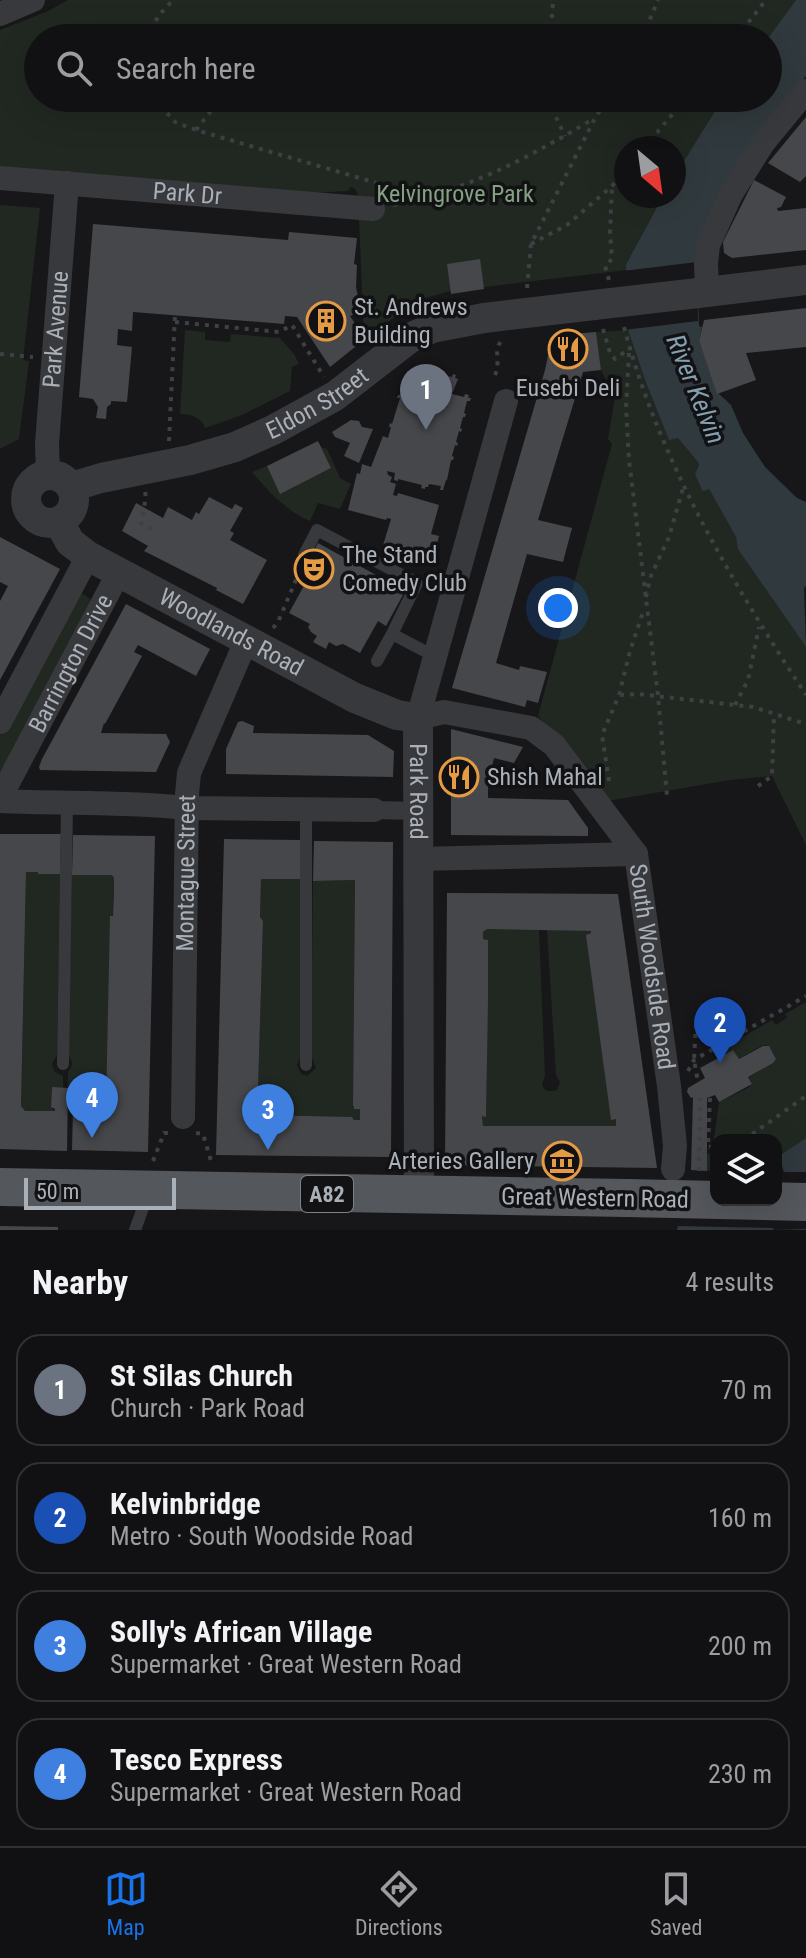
<!DOCTYPE html>
<html lang="en">
<head>
<meta charset="utf-8">
<style>
	body { margin:0; font-family:"Roboto Condensed",sans-serif; background:#1a1a1c; color:#f1f3f6 }
	.controls { position:absolute; right:24px; bottom:24px; display:grid; overflow:hidden; border-radius:16px; box-shadow:0 8px 32px #0002 }
	.controls button { width:72px; height:72px; display:grid; place-items:center; padding:0; border:0; border-bottom:2px solid #303133; background:#111113; color:#f1f3f6; font:40px sans-serif }
	.compass { position:absolute; left:614px; top:136px; width:72px; height:72px; border-radius:50%; background:#111113; box-shadow:0 8px 32px #0002; rotate:151deg }
	.scale { position:absolute; left:24px; bottom:20px; width:152px; box-sizing:border-box; padding-left:8px; border:4px solid #aab0b7; border-top:0; font-size:22px; line-height:28px; white-space:nowrap; color:#aab0b7; -webkit-text-stroke:6px #121214; paint-order:stroke }
	.you { position:absolute; left:558px; top:608px; width:28px; height:28px; margin:-20px; border:6px solid #fff; border-radius:50%; background:#1a73e8; box-shadow:0 0 0 12px #1a73e833 }
	.badge { display:grid; place-items:center; width:52px; height:52px; border-radius:50%; background:#1a73e8; color:#fff; font-size:26px; font-weight:700 }
	.pin { position:absolute; translate:-50% -66px; filter:drop-shadow(0 2px 4px #0008) }
	.pin::after { content:''; position:absolute; top:42px; width:28px; height:24px; background:inherit; clip-path:polygon(0 0,100% 0,50% 100%) }
	.list { margin:0; padding:0; list-style:none }
	h2 { display:flex; justify-content:space-between; align-items:center; height:104px; margin:0; padding:0 32px; font-size:34px }
	h2 small { font-size:26px; font-weight:400; color:#9c9da0 }
	.list li { display:grid; grid-template-columns:52px 1fr auto; gap:24px; align-items:center; box-sizing:border-box; height:112px; margin:0 16px 16px; padding:0 16px; border:2px solid #303133; border-radius:24px }
	.list b { display:block; font-size:30px; white-space:nowrap }
	.list p { margin:0; font-size:26px; white-space:nowrap; color:#9c9da0 }
	.list em { font-size:26px; font-style:normal; color:#9c9da0 }
	.icon { flex:none; width:44px; height:44px; fill:none; stroke:currentColor; stroke-width:2; stroke-linecap:round; stroke-linejoin:round }
	.map { position:relative; flex:none; width:806px; height:1230px; overflow:hidden }
	.search { position:absolute; background:#111113; box-shadow:0 8px 32px #0002; left:24px; right:24px; top:24px; height:88px; display:flex; align-items:center; gap:20px; box-sizing:border-box; padding:0 28px; border-radius:44px; color:#9c9da0; font-size:30px }
	.sheet { height:616px; background:#111113 }
	nav { display:flex; justify-content:space-around; align-items:center; box-sizing:border-box; height:112px; border-top:2px solid #303133; background:#111113; font-size:22px; color:#9c9da0 }
	nav a { display:grid; justify-items:center; gap:4px }
	nav .on { color:#1a73e8 }
	.map>svg:first-child { display:block }
	.green { fill:#212821 }
	.water { fill:#30393d }
	.pier { fill:#171719 }
	.building { fill:#46474b; fill-rule:evenodd }
	.lines { fill:none; stroke-linecap:round; stroke-linejoin:round }
	.path { stroke:#3e4144; stroke-width:4; stroke-dasharray:4 6; stroke-linecap:butt }
	.service { stroke:#38393d; stroke-width:12 }
	.pedestrian { stroke:#38393d; stroke-width:18 }
	.minor { stroke:#38393d; stroke-width:24 }
	.tertiary { stroke:#38393d; stroke-width:30 }
	.primary { stroke:#54575c; stroke-width:38 }
	.tertiary-bridge { stroke:#38393d; stroke-width:30 }
	.primary-bridge { stroke:#54575c; stroke-width:38 }
	.labels { text-anchor:middle; stroke-width:7; stroke-linejoin:round; paint-order:stroke }
	.shield { fill:#121214; stroke:#7c8186; stroke-width:2 }
	.shield-label { font-size:22px; font-weight:bold; fill:#aab0b7 }
	.street-label { font-size:24px; fill:#aab0b7; stroke:#121214 }
	.park-label { font-size:24px; fill:#84a182; stroke:#121214 }
	.poi-label { font-size:24px; fill:#aab0b7; stroke:#121214; text-anchor:start }
	.water-label { font-size:26px; font-style:italic; fill:#84a0b0; stroke:#121214 }
</style>
</head>
<body>
<div class="map">
<svg width="806" height="1230" viewBox="0 0 806 1230">
	<rect width="100%" height="100%" fill="#171719"/>
	<path class="green" d="M68 0H796L768 38H38V98H723L674 177V148H626V196H663L626 263 627 270 450 291 422 299 401 312 364 340 358 194 354 188 350 187 348 191 310 193 0 168V30L46 12Z
		M0 205 40 208 23 360 29 361 19 439 0 449Z
		M185 330 205 332V340L230 342 231 334 280 338 294 354 299 364 292 367 290 391 242 415 205 428C201 417 191 414 180 414Z
		M628 330 645 380 669 439 678 437 698 462 699 465 695 474 709 489 736 537 739 549 806 647V845L772 776 730 780 602 802 538 716 612 444 608 439 615 397 601 370 596 332Z
		M321 447 327 449 340 478 351 484 340 509 318 503 310 521C286 511 269 492 252 472L267 466 281 493 331 468Z
		M83 594 90 599 92 602 3 770H0V736L74 598 78 595Z
		M26 872H38L39 874H60L57 1054 52 1064 55 1072 63 1076V1088H52L51 1107 55 1111H25L21 1106Z
		M72 875H112L114 878 106 1107H67L68 1072 72 1066V1062L68 1054Z
		M261 879H301L300 1058 297 1065 301 1074 307 1076 316 1068 311 1056 313 881 355 880 353 1105 355 1109H360V1120H354L352 1117H251V1104L257 1103 258 1091 263 921 260 917Z
		M487 929 539 930 545 1076 542 1085C545 1092 550 1092 557 1090L560 1082 556 1075 547 930 591 931V933L587 935 611 1119H616V1126H483L482 1116H486L488 940 483 939V932Z
		M806 1002V1138L776 1158V1140H716V1171H707V1154L712 1153 719 1102 748 1088 752 1084 749 1077 772 1063 776 1059 769 1046 763 1045 738 1059 733 1050 728 1053 726 1050 730 1044 772 1020 776 1025 787 1018 785 1014Z"/>
	<path class="water" d="M796 0H806V76L763 131 698 293 699 326 702 327 699 341 717 392 731 405 743 433 765 467 797 498 806 502V586L804 588 806 647 738 549 736 537 709 489 704 491 702 490 695 474 699 465 698 462 678 438 669 440 645 380 628 330 626 264 663 196H674V177L723 98H768V38Z
		M806 1138V1230H677L678 1226 716 1200H776V1158Z"/>
	<path class="pier" d="M697 262 698 321 624 330 623 271Z
		M777 1166H782L784 1172H806V1229L774 1230 773 1228 674 1226 676 1223 715 1196 776 1200Z"/>
	<path class="building" d="M806 117V176L800 182 768 163Z
		M754 180 786 197 781 207 777 208 778 211 806 208V250L732 258 724 253 723 242Z
		M93 224 288 240 289 232 357 238 354 264 357 265 356 287 361 312 350 316 360 331V343L330 367 297 317 285 316 284 324 133 312 132 331 118 329 117 345 132 347 127 402 111 401V404L107 407 106 419 96 418 98 407 93 399 79 397Z
		M480 259 484 289 451 294 447 264Z
		M806 308V347L746 353 756 380 717 394 699 341 704 320Z
		M596 332 601 370 583 372 538 520 572 528 563 562 527 554 496 663 519 670 520 666 547 672 538 703 527 700 525 707 452 688 545 370 551 341 557 335Z
		M426 367 430 368 429 371 452 377 453 374 456 375 455 378 458 379 452 394 464 397 465 394 469 395 468 398H471L470 401H467L464 413 466 414 465 417H463L460 428 462 429 461 432 459 431 456 442 458 443 457 446 455 445 452 456 454 457 453 460H451L447 480H446L443 490H440L441 486 429 484 428 487H425V489L421 488 422 485 398 479V481L394 480 395 473 387 471 388 475 392 477 390 482 396 484 393 495 397 496 398 493 439 505 431 534 439 536 431 566 381 552 391 519 387 518 386 520 348 510 357 473 360 474 362 464 371 467 383 436 388 438 391 427H389L390 423 392 424 400 398H397L398 395H400L405 380 415 383 424 377 425 373 422 372Z
		M351 420 359 421 362 427 373 429 359 463 344 456 350 443 335 437 332 432Z
		M318 441 331 468 280 494 267 466Z
		M209 497 232 509 235 504 243 508 230 531 234 533 230 540 267 560 243 604 216 590 217 588 144 551 148 546 122 531 136 503 163 518 168 507 192 520 196 512 199 514Z
		M0 537 60 569 0 680V601L8 586 0 582Z
		M318 543 405 591 386 626 378 621 360 653 343 644 336 646 329 642 326 649 313 642 317 636 311 632 308 627 310 624 289 613 306 582 299 578Z
		M126 604 210 649 196 676 138 645 134 652 142 656 105 724 104 723 101 733 166 734 170 742 156 772 40 770 39 767 42 759Z
		M242 721 254 726 253 733 368 735 394 751 393 777 226 774V749L238 722Z
		M451 729 523 747 514 763 494 758 491 771 488 770V798L568 800 588 828V836L451 835Z
		M0 834H61L60 874H38V872H26L21 1106 25 1111H55V1109L51 1107 52 1087 68 1088 67 1151 0 1149Z
		M73 835 155 836 148 1152 72 1150 73 1107H106L110 916H113L114 889V878L112 875H72Z
		M224 839 301 840V879H261L260 917 263 921 258 1091 257 1104H251V1117L259 1115 305 1116 352 1117 354 1120H360V1109H354V1106H353L355 880 313 881 314 841 393 842 391 1157 216 1155Z
		M447 893 618 894 657 1168 445 1165ZM487 929 591 931V933L586 935 611 1120 616 1119V1126H483L482 1116 486 1117 488 1002V940L483 939V932Z
		M763 1046H769L776 1059 773 1063 748 1077 752 1084 719 1102 715 1095 707 1098V1171L691 1170 693 1097 691 1098 687 1092 688 1088 705 1078 700 1068 733 1050 739 1059Z
		M0 1226 58 1227V1230H0Z"/>
	<g class="lines">
		<path class="path" d="M145 38 160 14 173 0
			M552 38V9L554 0
			M642 38 658 0
			M736 38 766 0
			M154 98 175 122 196 130 428 198
			M552 98V109L565 136
			M196 130 221 98
			M644 148 686 98
			M393 205C468 190 528 158 593 119
			M531 244 567 225 612 186 626 170
			M609 280 605 266 612 259 610 233 612 186
			M527 288 531 244 595 118 608 98
			M175 322 279 332 292 325 324 377
			M624 327C659 460 731 581 806 695
			M603 329 610 353 615 359 629 349
			M629 353 626 407 629 460 658 696 667 796
			M0 354 33 357
			M495 375C501 362 493 352 501 341
			M169 441 175 315
			M145 492 146 497 141 523 156 532
			M646 597 650 578 669 537 683 488
			M273 628 278 622 301 568
			M620 695 638 694 753 707 806 724
			M735 705 748 680 759 627
			M609 781 602 735 619 695 630 651 644 609
			M758 786 772 776 774 714
			M696 1024 694 1060 698 1082
			M688 1071 694 1060 806 996
			M710 1098 708 1147 716 1146
			M196 1133 203 1134 211 1161
			M744 1140 806 1096
			M153 1161 164 1133H168
			M699 1171 700 1098"/>
		<path class="service" d="M304 555 317 530 417 583 392 634 436 657
			M377 661 392 634
			M63 1064 67 804
			M306 1065V810
			M135 1230 148 1194"/>
		<path class="pedestrian" d="M374 810 418 811"/>
		<g class="minor">
			<path d="M0 14 33 0"/>
			<path id="s1" d="M0 178 373 209"/>
			<path d="M707 291 706 263 708 245 731 194 763 143 806 91"/>
			<path id="s2" d="M48 475 47 444 67 183"/>
			<path id="s3" d="M418 718 444 712 531 728 554 745 636 854 669 1086 675 1146 673 1169"/>
			<path d="M418 718 506 401"/>
			<path d="M0 722 88 556"/>
			<path id="s4" d="M0 798 119 572"/>
			<path d="M0 801C62 804 125 801 187 808L374 810"/>
			<path d="M417 859 636 854"/>
			<path id="s5" d="M183 1117 187 794 189 773 246 641"/>
		</g>
		<g class="tertiary">
			<path d="M698 293 806 280"/>
			<circle cx="50" cy="499" r="24"/>
			<path id="s6" d="M71 487 101 478 190 460 235 447 273 430 335 396 410 338 432 328 484 318 594 305"/>
			<path id="s7" d="M59 522 70 542 88 556 355 698 397 715 418 718 419 1195"/>
		</g>
		<path class="primary" d="M0 1187 627 1198"/>
		<path class="tertiary-bridge" d="M594 305 698 293"/>
		<path class="primary-bridge" d="M627 1198 806 1202"/>
	</g>
	<defs>
		<g id="building-ring" transform="scale(2)"><circle r="9.5" fill="#121214" stroke="#e49b44" stroke-width="1.5"/><path d="M-4-6H4V6H1V3H-1V6H-4ZM-2.5-4.3h1.7v1.8h-1.7ZM.8-4.3h1.7v1.8H.8ZM-2.5-1h1.7V.8h-1.7ZM.8-1h1.7V.8H.8Z" fill="#e49b44"/></g>
		<g id="restaurant-ring" transform="scale(2)"><circle r="9.5" fill="#121214" stroke="#e49b44" stroke-width="1.5"/><path d="M-5-6h1v4h1v-4h1v4h1v-4h1v5L-1.5 .5V6h-2V.5L-5-1ZM5-6V6H3V1.5H1.5Q1.5-4 5-6Z" fill="#e49b44"/></g>
		<g id="theatre-ring" transform="scale(2)"><circle r="9.5" fill="#121214" stroke="#e49b44" stroke-width="1.5"/><path d="M-5-5.5Q0-4 5-5.5V0Q5 5 0 6Q-5 5-5 0ZM-3.3-2.5H-1v1.5H-3.3ZM1-2.5H3.3v1.5H1ZM-2.8 1Q0 5.5 2.8 1Z" fill="#e49b44"/></g>
		<g id="museum-ring" transform="scale(2)"><circle r="9.5" fill="#121214" stroke="#e49b44" stroke-width="1.5"/><path d="M0-6L6-3V-2H-6V-3ZM-5-1h2V3h-2ZM-1-1h2V3h-2ZM3-1h2V3H3ZM-6 4H6V6H-6Z" fill="#e49b44"/></g>
	</defs>
	<g fill-rule="evenodd">
		<use href="#building-ring" x="326" y="321"/>
		<use href="#restaurant-ring" x="568" y="349"/>
		<use href="#theatre-ring" x="314" y="569"/>
		<use href="#restaurant-ring" x="459" y="777"/>
		<use href="#museum-ring" x="562" y="1161"/>
	</g>
	<g class="labels">
		<rect class="shield" x="301" y="1176" width="52" height="36" rx="6"/>
		<g class="shield-label">
			<text x="327" y="1202">A82</text>
		</g>
		<g class="street-label">
			<text dy="8" stroke="none"><textPath href="#s1" startOffset="188">Park Dr</textPath></text>
			<text dy="8" stroke="none"><textPath href="#s2" startOffset="146">Park Avenue</textPath></text>
			<text dy="8" stroke="none"><textPath href="#s6" startOffset="262">Eldon Street</textPath></text>
			<text dy="8" stroke="none"><textPath href="#s7" startOffset="208">Woodlands Road</textPath></text>
			<text dy="8" stroke="none"><textPath href="#s4" startOffset="152">Barrington Drive</textPath></text>
			<text dy="8" stroke="none"><textPath href="#s7" startOffset="488">Park Road</textPath></text>
			<text dy="8" stroke="none"><textPath href="#s5" startOffset="244">Montague Street</textPath></text>
			<text dy="8" stroke="none"><textPath href="#s3" startOffset="394">South Woodside Road</textPath></text>
			<text transform="translate(595 1198) rotate(1)" y="8">Great Western Road</text>
		</g>
		<g class="park-label">
			<text x="455" y="202">Kelvingrove Park</text>
		</g>
		<g class="poi-label">
			<text x="354" y="315">St. Andrews<tspan x="354" dy="28">Building</tspan></text>
			<text x="568" y="396" text-anchor="middle">Eusebi Deli</text>
			<text x="342" y="563">The Stand<tspan x="342" dy="28">Comedy Club</tspan></text>
			<text x="487" y="785">Shish Mahal</text>
			<text x="534" y="1169" text-anchor="end">Arteries Gallery</text>
		</g>
		<g class="water-label">
			<text transform="translate(696 389) rotate(68)" y="9">River Kelvin</text>
		</g>
	</g>
</svg>
<div class="controls">
<button><svg class="icon" aria-label="layers" viewBox="0 0 24 24"><path d="M12 4l9 5-9 5-9-5zM3 14l9 5 9-5"/></svg></button>
</div>
<svg class="compass" viewBox="-18 -18 36 36"><path d="M0-13l5 13h-10z" fill="#e53935"/><path d="M0 13l5-13h-10z" fill="#9c9da0"/></svg>
<div class="scale">50 m</div>
<div class="you"></div>
<div class="pin badge" style="left:426px;top:430px;background:#6b7280">1</div>
<div class="pin badge" style="left:720px;top:1063px;background:#1a4fb4">2</div>
<div class="pin badge" style="left:268px;top:1150px;background:#3f7fe0">3</div>
<div class="pin badge" style="left:92px;top:1138px;background:#3f7fe0">4</div>
<div class="search"><svg class="icon" aria-label="search" viewBox="0 0 24 24"><circle cx="10" cy="10" r="6"/><path d="M15 15l6 6"/></svg>Search here</div>
</div>
<section class="sheet">
<h2>Nearby<small>4 results</small></h2>
<ul class="list">
<li><span class="badge" style="background:#6b7280">1</span><div><b>St Silas Church</b><p>Church · Park Road</p></div><em>70 m</em></li>
<li><span class="badge" style="background:#1a4fb4">2</span><div><b>Kelvinbridge</b><p>Metro · South Woodside Road</p></div><em>160 m</em></li>
<li><span class="badge" style="background:#3f7fe0">3</span><div><b>Solly's African Village</b><p>Supermarket · Great Western Road</p></div><em>200 m</em></li>
<li><span class="badge" style="background:#3f7fe0">4</span><div><b>Tesco Express</b><p>Supermarket · Great Western Road</p></div><em>230 m</em></li>
</ul>
</section>
<nav>
<a class="on"><svg class="icon" aria-label="map" viewBox="0 0 24 24"><path d="M3 6l6-2 6 2 6-2v14l-6 2-6-2-6 2zM9 4v14M15 6v14"/></svg>Map</a>
<a><svg class="icon" aria-label="directions" viewBox="0 0 24 24"><path d="M12 3l9 9-9 9-9-9zM9 14v-3h6M13 9l2 2-2 2"/></svg>Directions</a>
<a><svg class="icon" aria-label="saved" viewBox="0 0 24 24"><path d="M7 4h10v16l-5-4-5 4z"/></svg>Saved</a>
</nav>
</body>
</html>
